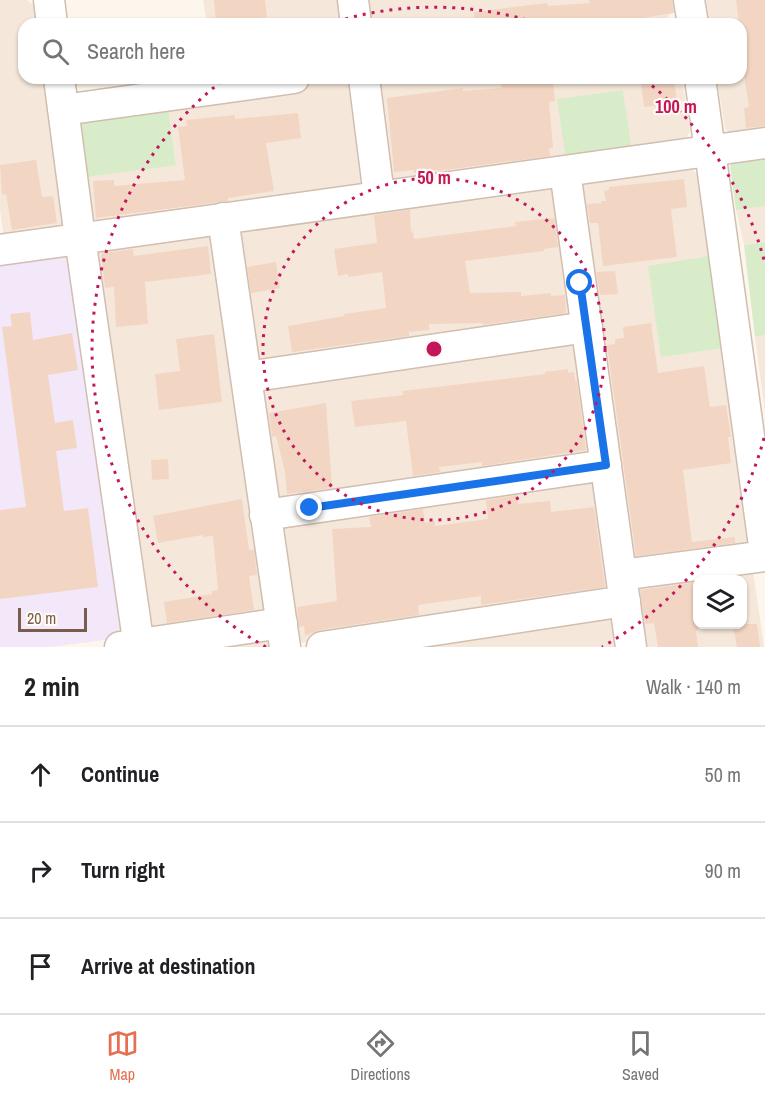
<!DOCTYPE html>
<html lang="en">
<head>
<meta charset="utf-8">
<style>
	body { margin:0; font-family:"Archivo Narrow",sans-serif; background:#f6f6f6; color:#202124 }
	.controls { position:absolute; right:18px; bottom:18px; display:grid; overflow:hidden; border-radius:12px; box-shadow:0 2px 4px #0004 }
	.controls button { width:54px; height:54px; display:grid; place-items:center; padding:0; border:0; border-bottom:2px solid #e0e0e0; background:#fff; color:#202124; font:30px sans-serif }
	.scale { position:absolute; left:18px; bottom:15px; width:69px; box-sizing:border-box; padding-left:6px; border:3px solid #7a5c4d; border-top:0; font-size:16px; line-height:21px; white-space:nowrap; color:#7a5c4d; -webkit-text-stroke:4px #fffaf3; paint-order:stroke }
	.stop { position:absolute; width:18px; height:18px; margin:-14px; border:4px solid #1a73e8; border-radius:50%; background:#fff }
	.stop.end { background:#1a73e8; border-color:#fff; box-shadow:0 2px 6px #0008 }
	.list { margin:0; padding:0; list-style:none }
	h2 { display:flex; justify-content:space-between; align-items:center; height:78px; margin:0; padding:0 24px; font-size:26px }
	h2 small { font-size:20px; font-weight:400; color:#757577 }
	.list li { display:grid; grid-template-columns:39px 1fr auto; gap:18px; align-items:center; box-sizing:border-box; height:96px; padding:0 24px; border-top:2px solid #e0e0e0 }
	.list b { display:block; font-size:22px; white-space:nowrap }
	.list em { font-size:20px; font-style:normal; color:#757577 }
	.icon { flex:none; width:33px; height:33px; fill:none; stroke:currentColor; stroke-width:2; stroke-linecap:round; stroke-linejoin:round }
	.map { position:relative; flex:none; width:765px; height:647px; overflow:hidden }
	.search { position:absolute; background:#fff; box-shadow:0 2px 4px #0004; left:18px; right:18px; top:18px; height:66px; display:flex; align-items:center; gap:15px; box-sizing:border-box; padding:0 21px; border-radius:18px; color:#757577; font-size:22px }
	.sheet { height:366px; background:#fff }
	nav { display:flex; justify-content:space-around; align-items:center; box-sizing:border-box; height:84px; border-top:2px solid #e0e0e0; background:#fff; font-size:16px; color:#757577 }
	nav a { display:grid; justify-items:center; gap:3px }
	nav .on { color:#e76f51 }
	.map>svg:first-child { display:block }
	.residential { fill:#f5e8da; fill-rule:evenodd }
	.education { fill:#f3e8fa }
	.green { fill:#d8ecc9 }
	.building { fill:#f3d5c3 }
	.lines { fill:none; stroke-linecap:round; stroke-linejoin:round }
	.minor-casing { stroke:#d1beb0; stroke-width:33 }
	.minor { stroke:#fff; stroke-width:30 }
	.route { stroke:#1a73e8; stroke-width:8 }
	.ring { fill:none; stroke:#c2185b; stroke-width:3; stroke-dasharray:3 6 }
	.centre { fill:#c2185b; stroke:#fffaf3; stroke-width:3 }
	.ring-label { font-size:18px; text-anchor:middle; font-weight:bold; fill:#c2185b; stroke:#fffaf3; stroke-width:4.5; stroke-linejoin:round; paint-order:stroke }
</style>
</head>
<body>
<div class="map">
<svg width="765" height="647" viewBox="0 0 765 647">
	<rect width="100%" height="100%" fill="#fdf6ec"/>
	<path class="residential" d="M0 0H27L35 6 38 24H24V78H45L65 222 55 234 4 240 0 209Z
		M203 0H346L349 24H207Z
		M358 0H673L674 10 664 21 641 24H361Z
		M706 0H765V133L735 137 725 129 717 78H741V24H710Z
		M338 78H349L359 84 364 190 103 227 90 216 88 177 176 164 168 105Z
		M372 78H682L690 131 683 145 632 150 623 90 558 99 566 160 396 186 383 177Z
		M685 162 697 174 750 542 740 553 625 561 579 178Z
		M550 181 561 191 578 317 251 363 231 241 240 227Z
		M765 206V242L744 245 736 210Z
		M209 230 221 238 274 608 262 620 162 635 149 627 96 255 106 244Z
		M765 335V412L755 337Z
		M572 336 583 346 597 453 271 500 255 392 263 383Z
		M592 473 602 482 609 598 302 643 291 636 275 529 284 520Z
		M753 570 764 647H637L629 593 639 579ZM698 580H742V624H698Z
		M611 608 625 647H356Z
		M264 632 279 647H165Z"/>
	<path class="education" d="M57 249 71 259 122 627 112 639 51 647H0V258Z"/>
	<path class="green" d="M623 90 632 150 566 160 557 99Z
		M168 105 176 165 88 177 78 125 87 114Z
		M765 151V206L736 210 730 166 739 155Z
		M765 242V335L755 337 744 245Z
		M709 256 722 348 661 357 648 266Z"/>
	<path class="building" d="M214 0H265L267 17 216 23Z
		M589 0H672L674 13 602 24H474V12L547 3 548 6 590 3Z
		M736 0H765V126L746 128 744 108 749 107 742 62 744 61 741 24H739Z
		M501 78H540V83L553 82 555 101 549 102 553 148H549L550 156 438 171V170L414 173V170L394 172 387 98 463 88V91L502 88Z
		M674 78 677 103 644 107 641 82Z
		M298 113 301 138 266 143 274 191 228 198V201L96 218 93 181 114 180V186L185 180 178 127 187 126 186 120 235 115V119Z
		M36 160 42 197 53 196 57 223 12 230 6 194 2 195 0 165Z
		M684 179 687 207 671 209 677 257 603 266 598 223H590L587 204 602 203 601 201H606L604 191 609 190V187Z
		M410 210 411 232 413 231 414 239 516 226 515 222 554 218 558 247 544 249V251L465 261 470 293 521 292V296L551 293V296L565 295 566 313 483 325V323L429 324V330L409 332V336L292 352 288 326 344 316V314L386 308 382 272 348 277V274L338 276 334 249 377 243 374 215Z
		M208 246 211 274 145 282 148 324 116 327 114 287 105 288 101 255 103 253 133 249 134 256Z
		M276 262 280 288 251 293 247 267Z
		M615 271 618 294 600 295 596 272Z
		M30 312 33 340 72 333 78 370 48 375 55 423 73 420 77 448 56 451 64 511 88 508 98 587 0 599V510L26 507 2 327 12 326 10 314Z
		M651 323 658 373 704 366 710 407 726 405 731 437H728L731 463 683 470 692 542 735 537V543L636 556 607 345 615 344V339L624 338 623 327Z
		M214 334 222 402 159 410 155 374 180 371 176 339Z
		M568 369V373L574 372 575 381H577L586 450 482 466V462L439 467 440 472 413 476 406 421 355 427 351 401 403 395 402 391 545 374V372Z
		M326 403 332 488 287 494 285 472 276 436 272 437 269 413Z
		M168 459 169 479 152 480 151 460Z
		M517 495 518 504 550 501 551 512 594 507 605 587 481 605V596L418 605 419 615 319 630 305 636 304 626 299 627 297 607 337 601 332 529 371 527 369 517 423 509 425 523 435 521V526L488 519 486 500Z
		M242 499 249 550H254L257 575 249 576 254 610 167 623 164 602 212 594V591L218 590 213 536 203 537 202 535 158 543 153 516Z
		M698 582V630L696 631 698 647H658L654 623 645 624 640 590Z
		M733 624H757L760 647H737Z"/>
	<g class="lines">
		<g class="minor-casing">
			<path id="minor" d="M49 0 52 24
				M353 0 356 24
				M689 0 693 24
				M59 78 80 238 139 647
				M364 78 379 196
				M700 78 765 553
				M63 110 294 78
				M565 171 631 647
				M223 218 285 647
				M0 250 765 143
				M247 377 587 327
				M265 515 606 465
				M621 575 765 556
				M120 647 282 623
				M322 647 625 601"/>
		</g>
		<use href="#minor" class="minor"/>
	</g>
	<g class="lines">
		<path class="route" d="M310 508 606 465 580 283"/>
	</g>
	<g class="ring">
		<circle cx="434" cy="349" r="171"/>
		<path d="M764 438A342 342 0 0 1 602 647M266 647A342 342 0 0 1 223 80M328 24A342 342 0 0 1 540 24M645 80A342 342 0 0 1 764 260"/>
	</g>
	<circle cx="434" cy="349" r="9" class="centre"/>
	<g class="ring-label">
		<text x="676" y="113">100 m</text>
		<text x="434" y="184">50 m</text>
	</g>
</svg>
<div class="controls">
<button><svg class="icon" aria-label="layers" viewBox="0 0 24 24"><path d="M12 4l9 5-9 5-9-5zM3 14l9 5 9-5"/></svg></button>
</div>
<div class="scale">20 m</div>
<div class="stop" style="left:580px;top:283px"></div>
<div class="stop end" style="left:310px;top:508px"></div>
<div class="search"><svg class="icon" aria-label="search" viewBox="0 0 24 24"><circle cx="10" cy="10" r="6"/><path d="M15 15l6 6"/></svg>Search here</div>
</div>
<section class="sheet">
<h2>2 min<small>Walk · 140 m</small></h2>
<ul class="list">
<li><svg class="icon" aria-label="ahead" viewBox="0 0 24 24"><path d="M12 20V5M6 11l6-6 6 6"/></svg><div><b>Continue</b></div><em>50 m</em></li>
<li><svg class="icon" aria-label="right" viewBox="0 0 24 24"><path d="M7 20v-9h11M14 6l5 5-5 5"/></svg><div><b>Turn right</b></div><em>90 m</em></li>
<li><svg class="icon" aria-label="arrive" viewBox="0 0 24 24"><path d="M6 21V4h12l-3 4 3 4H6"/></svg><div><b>Arrive at destination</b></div></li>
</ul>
</section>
<nav>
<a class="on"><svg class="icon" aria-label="map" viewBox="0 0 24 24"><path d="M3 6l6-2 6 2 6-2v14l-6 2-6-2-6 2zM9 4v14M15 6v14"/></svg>Map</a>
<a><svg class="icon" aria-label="directions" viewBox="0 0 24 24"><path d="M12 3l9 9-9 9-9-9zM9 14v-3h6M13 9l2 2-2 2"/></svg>Directions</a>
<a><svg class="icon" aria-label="saved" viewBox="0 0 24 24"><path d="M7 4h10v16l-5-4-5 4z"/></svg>Saved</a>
</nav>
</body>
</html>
